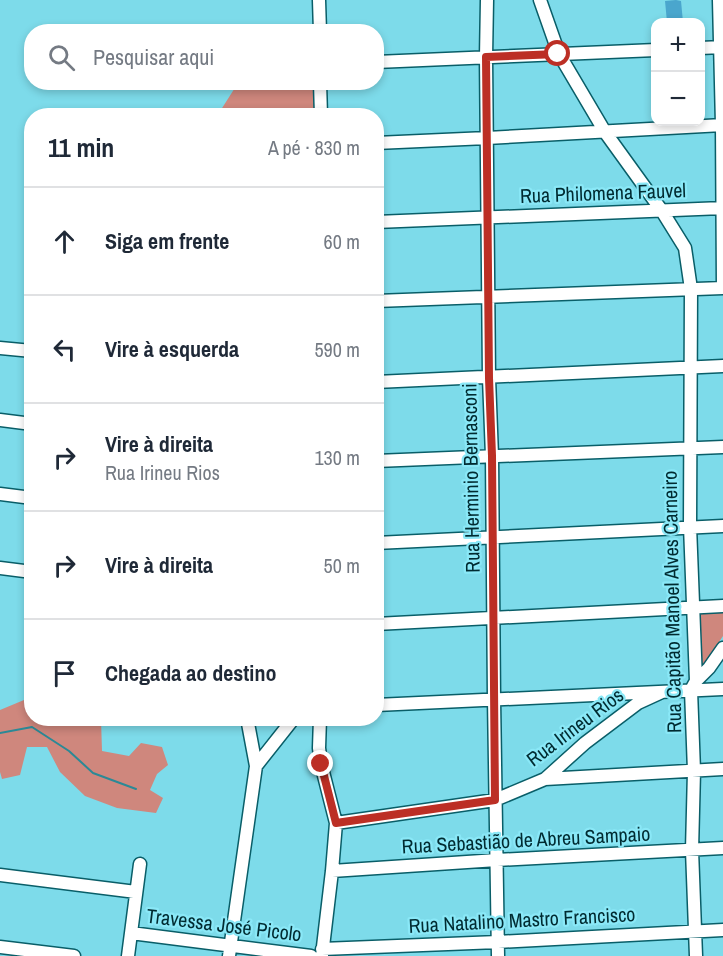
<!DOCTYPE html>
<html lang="pt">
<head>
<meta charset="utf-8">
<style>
	body { margin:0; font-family:"Archivo Narrow",sans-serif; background:#f6f6f7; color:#1f2937 }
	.controls { position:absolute; right:18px; top:18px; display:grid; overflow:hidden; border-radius:12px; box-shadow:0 3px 9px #0003 }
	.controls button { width:54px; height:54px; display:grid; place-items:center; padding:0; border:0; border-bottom:2px solid #e0e1e3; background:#fff; color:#1f2937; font:30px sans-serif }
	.stop { position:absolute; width:18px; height:18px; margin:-14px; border:4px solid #bc2f25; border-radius:50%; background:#fff }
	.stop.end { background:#bc2f25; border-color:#fff; box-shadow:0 2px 6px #0008 }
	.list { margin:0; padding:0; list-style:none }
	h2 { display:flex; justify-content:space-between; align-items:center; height:78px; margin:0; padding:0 24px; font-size:26px }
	h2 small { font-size:20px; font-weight:400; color:#747a83 }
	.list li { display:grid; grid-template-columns:39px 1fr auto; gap:18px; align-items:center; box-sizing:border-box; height:108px; padding:0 24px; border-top:2px solid #e0e1e3 }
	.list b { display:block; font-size:22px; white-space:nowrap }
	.list p { margin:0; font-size:20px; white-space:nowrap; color:#747a83 }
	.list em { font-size:20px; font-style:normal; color:#747a83 }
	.icon { flex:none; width:33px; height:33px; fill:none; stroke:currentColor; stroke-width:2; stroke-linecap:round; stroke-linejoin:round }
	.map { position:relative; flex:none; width:723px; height:956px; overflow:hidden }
	.search { position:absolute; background:#fff; box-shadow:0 3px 9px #0003; left:24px; top:24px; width:360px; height:66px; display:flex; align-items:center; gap:15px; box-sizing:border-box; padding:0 21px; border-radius:24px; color:#747a83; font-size:22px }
	.panel { position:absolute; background:#fff; box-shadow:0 3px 9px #0003; left:24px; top:108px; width:360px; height:618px; border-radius:24px }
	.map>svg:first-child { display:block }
	.green { fill:#cf877d }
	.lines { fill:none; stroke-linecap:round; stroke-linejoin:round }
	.stream { stroke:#2b8996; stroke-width:2 }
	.building { fill:#4aa6cd }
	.minor-casing { stroke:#095e68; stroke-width:15 }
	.minor { stroke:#fff; stroke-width:12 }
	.route { stroke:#bc2f25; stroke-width:8 }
	.labels { text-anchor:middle; stroke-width:4.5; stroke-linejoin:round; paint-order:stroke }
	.street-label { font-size:20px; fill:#002b31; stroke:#8ae8f7 }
</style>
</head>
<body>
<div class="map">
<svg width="723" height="956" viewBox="0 0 723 956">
	<rect width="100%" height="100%" fill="#7ddbea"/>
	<path class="green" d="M238 83H318L319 115 217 116Z
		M723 606V636L701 669 698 608Z
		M24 700 31 701 32 718 101 719 102 751 129 756 141 743 162 747 168 765 157 774 150 790 163 798 156 813 117 808 85 796 60 772 47 747H27L20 775 2 779 0 772V710Z"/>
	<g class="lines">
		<path class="stream" d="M0 733 32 727 69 751 93 773 136 789"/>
	</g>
	<path class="building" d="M676 0 681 1 683 22H667L665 1Z"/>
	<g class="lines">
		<g class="minor-casing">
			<path id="minor" d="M319 0 320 32
				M487 0 486 57 489 378 492 456 494 699 498 956
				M540 0 559 54 605 132 662 211 685 248 691 289 690 526 696 681 691 690 694 771 692 850 696 956
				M719 0 722 125 723 288
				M700 48 723 47
				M376 62 656 50
				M320 82 321 116
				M376 143 487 138 723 125
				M376 222 723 208
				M376 301 723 288
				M0 348 32 351
				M376 382 723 366
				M0 420 32 424
				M376 461 723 447
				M0 494 32 498
				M376 543 723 526
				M0 568 32 572
				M376 624 723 606
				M696 681 709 668 723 648
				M376 705 723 689
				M320 718 319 748 321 764 336 823 332 871 322 955
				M256 766 294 718
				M545 779 723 769
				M336 823 495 800 545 779 585 743 638 703 662 692
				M332 871 497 860 723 848
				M0 875 136 892
				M131 933 311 956
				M0 947 74 956
				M322 949 498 942 723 930
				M128 956 140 864
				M229 956 256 766 247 718"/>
		</g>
		<use href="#minor" class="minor"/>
	</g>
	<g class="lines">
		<path class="route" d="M321 764 336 823 495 800 492 456 489 378 486 57 558 54"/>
	</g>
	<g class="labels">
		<g class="street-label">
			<text transform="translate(603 193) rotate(-2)" y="7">Rua Philomena Fauvel</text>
			<text transform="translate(471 478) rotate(-91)" y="7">Rua Herminio Bernasconi</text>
			<text transform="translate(672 602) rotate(-91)" y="7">Rua Capitão Manoel Alves Carneiro</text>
			<text transform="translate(575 727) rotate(-37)" y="7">Rua Irineu Rios</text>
			<text transform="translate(526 840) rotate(-3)" y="7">Rua Sebastião de Abreu Sampaio</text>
			<text transform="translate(522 920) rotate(-3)" y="7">Rua Natalino Mastro Francisco</text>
			<text transform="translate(224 925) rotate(7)" y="7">Travessa José Picolo</text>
		</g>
	</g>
</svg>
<div class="controls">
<button>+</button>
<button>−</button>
</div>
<div class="stop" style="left:558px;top:54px"></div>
<div class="stop end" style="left:321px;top:764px"></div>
<div class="search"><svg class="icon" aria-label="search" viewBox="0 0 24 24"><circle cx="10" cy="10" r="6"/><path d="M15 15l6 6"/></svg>Pesquisar aqui</div>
<section class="panel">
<h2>11 min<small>A pé · 830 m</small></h2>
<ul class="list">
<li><svg class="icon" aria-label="ahead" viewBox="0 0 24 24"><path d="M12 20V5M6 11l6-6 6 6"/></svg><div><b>Siga em frente</b></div><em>60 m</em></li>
<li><svg class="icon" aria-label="left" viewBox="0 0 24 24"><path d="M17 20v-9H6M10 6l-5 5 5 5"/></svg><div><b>Vire à esquerda</b></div><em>590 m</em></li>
<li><svg class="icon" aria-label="right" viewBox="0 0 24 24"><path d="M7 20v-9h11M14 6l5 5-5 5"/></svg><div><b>Vire à direita</b><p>Rua Irineu Rios</p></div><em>130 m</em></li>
<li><svg class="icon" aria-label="right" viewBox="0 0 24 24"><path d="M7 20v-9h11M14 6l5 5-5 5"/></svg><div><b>Vire à direita</b></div><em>50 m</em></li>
<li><svg class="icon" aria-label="arrive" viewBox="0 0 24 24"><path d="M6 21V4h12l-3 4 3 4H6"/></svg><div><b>Chegada ao destino</b></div></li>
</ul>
</section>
</div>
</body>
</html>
